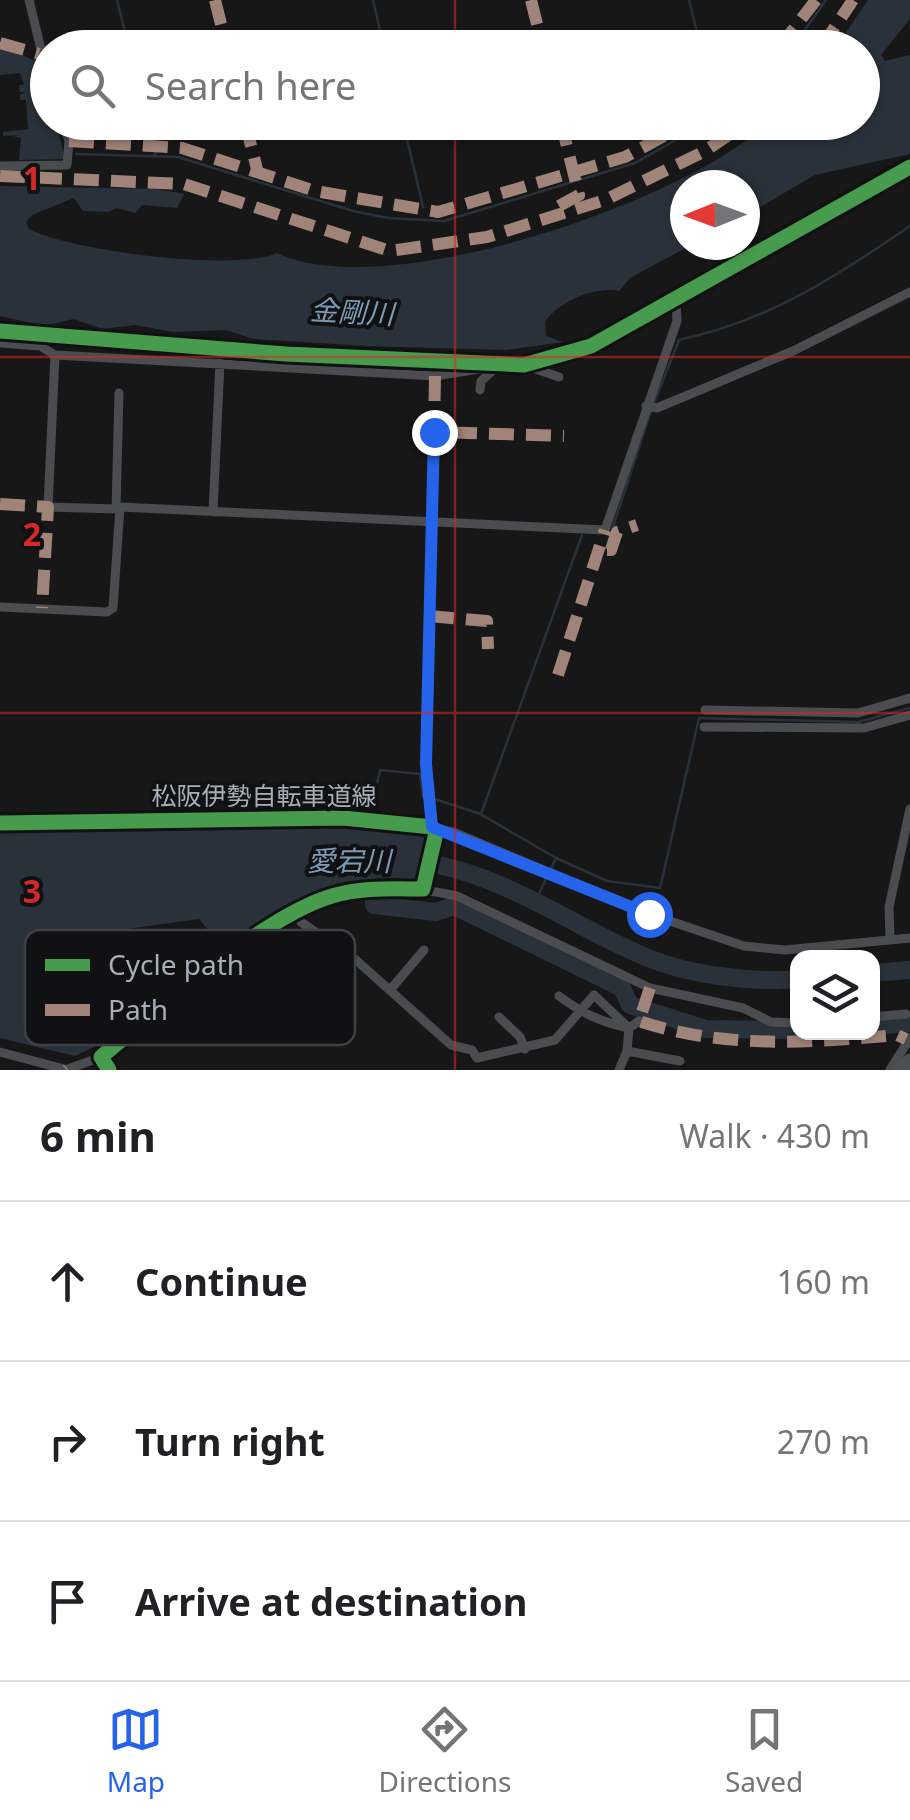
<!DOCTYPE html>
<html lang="en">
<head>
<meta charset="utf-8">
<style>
	body { margin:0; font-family:"Noto Sans","Noto Sans JP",sans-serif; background:#f2f2f2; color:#202124 }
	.controls { position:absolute; right:30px; bottom:30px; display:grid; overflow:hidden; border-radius:20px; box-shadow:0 2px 8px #0004 }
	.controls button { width:90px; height:90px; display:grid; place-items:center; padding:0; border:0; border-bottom:2px solid #e0e0e0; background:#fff; color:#202124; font:50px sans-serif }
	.compass { position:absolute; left:670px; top:170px; width:90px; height:90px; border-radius:50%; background:#fff; box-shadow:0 2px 8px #0004; rotate:269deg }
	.stop { position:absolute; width:30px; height:30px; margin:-22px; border:8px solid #2563eb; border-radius:50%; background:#fff }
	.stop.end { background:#2563eb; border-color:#fff; box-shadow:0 2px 10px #0008 }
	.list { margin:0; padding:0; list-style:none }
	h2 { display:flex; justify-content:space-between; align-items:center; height:130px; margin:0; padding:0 40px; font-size:42px }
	h2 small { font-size:32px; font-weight:400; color:#757577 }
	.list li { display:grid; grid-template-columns:65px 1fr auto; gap:30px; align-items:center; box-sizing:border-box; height:160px; padding:0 40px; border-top:2px solid #e0e0e0 }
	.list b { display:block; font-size:38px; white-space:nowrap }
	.list em { font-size:32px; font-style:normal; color:#757577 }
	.icon { flex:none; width:55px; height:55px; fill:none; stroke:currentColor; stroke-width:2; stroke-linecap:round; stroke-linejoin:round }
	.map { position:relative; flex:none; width:910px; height:1070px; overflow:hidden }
	.search { position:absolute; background:#fff; box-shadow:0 2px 8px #0004; left:30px; right:30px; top:30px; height:110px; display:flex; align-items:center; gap:25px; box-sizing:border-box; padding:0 35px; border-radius:55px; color:#757577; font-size:38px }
	.sheet { height:610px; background:#fff }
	nav { display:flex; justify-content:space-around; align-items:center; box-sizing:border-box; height:140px; border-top:2px solid #e0e0e0; background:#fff; font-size:28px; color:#757577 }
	nav a { display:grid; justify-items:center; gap:5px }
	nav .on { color:#2563eb }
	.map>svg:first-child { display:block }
	.water { fill:#29323a }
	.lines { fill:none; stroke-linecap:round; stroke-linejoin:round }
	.stream { stroke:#29323a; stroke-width:2.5 }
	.river { stroke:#29323a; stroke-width:18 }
	.street { stroke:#4a4c50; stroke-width:9 }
	.secondary { stroke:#494a4e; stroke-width:11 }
	.highway { stroke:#4d4e52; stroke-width:15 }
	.quiet { stroke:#a18479; stroke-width:12; stroke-dasharray:25 12; stroke-linecap:butt }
	.cycleway-casing { stroke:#111113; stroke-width:21 }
	.cycleway { stroke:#469c4c; stroke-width:15 }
	.route { stroke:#2563eb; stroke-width:12 }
	.grid { fill:none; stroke:#d62828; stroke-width:2.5; stroke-opacity:0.55 }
	.labels { text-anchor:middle; stroke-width:8; stroke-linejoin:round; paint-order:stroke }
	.street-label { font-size:25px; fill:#a7adb9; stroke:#111113 }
	.water-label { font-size:28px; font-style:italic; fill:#7c9cb6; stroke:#111113 }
	.key { fill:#111113; stroke:#3e4045; stroke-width:2.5 }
	.key-label { font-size:28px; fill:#a7adb9 }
	.grid-label { font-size:32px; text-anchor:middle; font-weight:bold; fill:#d62828; stroke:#111113; stroke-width:8; stroke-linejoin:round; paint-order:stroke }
</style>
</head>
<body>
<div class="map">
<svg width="910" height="1070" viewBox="0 0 910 1070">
	<rect width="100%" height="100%" fill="#171717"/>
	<path class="water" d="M868 0H910V19L881 55 885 61 910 55V154L815 175 745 216V185H685V245H691L630 278 619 291C594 286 558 302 545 322L546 336 563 342 507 350 367 346 253 339 226 330 173 332 135 325 103 329 73 319 45 326 0 316V186L157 189 184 194 177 208 142 205 135 213 116 208 108 212 83 211 74 198 32 215 26 222 29 229C71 251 236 272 277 253 383 305 686 202 767 123L862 122V48L836 47Z
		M0 46 36 61 47 95 48 122 56 123 65 159 19 160 21 138 13 136 20 135 3 136V132L28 129 26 100H20V95L25 92H20L19 86 24 84 20 73 0 75Z
		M339 822 428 833 418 881C342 867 283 909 224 950L199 919 83 935 50 967 95 1023 116 1007 123 1016 105 1032 110 1039 75 1056 0 1038V833Z"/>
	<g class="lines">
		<path class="stream" d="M117 0 129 48
			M373 0 384 48
			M689 0 701 48
			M792 48 826 0
			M149 122 155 154
			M403 122 423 207
			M76 154 178 157 353 211 388 218 444 221 635 163 708 122
			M654 403 679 340C771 320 833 278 910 226
			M608 542 651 411
			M431 798 481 814 582 535
			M348 803 372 805 380 770 420 774 423 797
			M482 815 556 858
			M551 869 556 858 607 881 660 888 699 718 858 722 910 708
			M535 903 547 876"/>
		<path class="river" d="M412 861C497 869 569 925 646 957 688 975 753 983 798 979
			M374 896V905L436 912 454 906 622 988 630 1005 706 1029 798 1030
			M872 973 910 970
			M872 1026 910 1023"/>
		<path class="street" d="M29 0 48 78
			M0 166 67 165 69 141 63 122
			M0 331 286 354 524 365 591 346 910 167
			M0 343 40 346 55 355 435 376 498 366 481 381 480 390
			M55 355 48 507 116 509 119 393
			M524 365 559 377
			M646 406 657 408 793 351 910 292
			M213 512 220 362
			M0 607 107 612 113 608 120 507 605 530 677 321 676 301
			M705 710 858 713 910 698
			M704 727 864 728 910 715
			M0 823 280 818 395 821 453 832 649 914 744 946 785 950 910 938
			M432 827 426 764 434 432
			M423 889 436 833
			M298 913 301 922 356 960 451 1045 472 1050 477 1058 555 1040 594 995 629 1028C600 1022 582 1013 559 996
			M890 939 889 907 910 809
			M390 990 424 950
			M499 1017 520 1037 525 1049
			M872 1017 906 1014
			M627 1051 680 1061
			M0 1052 68 1070
			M68 1069 101 1057
			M109 1070 101 1057C157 1010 267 914 335 895 373 884 419 888 457 896L650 988 743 1008 771 1022 798 1023
			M619 1070 627 1051 629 1028 639 1021
			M890 1070 910 1038"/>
		<path class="secondary" d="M432 827 436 833"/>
		<path class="highway" d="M900 1070 910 1061"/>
		<path class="quiet" d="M215 0 227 48
			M531 0 543 48
			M0 43 39 54
			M779 48 816 0
			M821 48 853 0
			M245 122 258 173
			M69 141 182 148 315 191 438 212 625 157 690 122
			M0 176 184 184 390 251 487 237 605 200 705 151 748 122
			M559 206 579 195 561 122
			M435 376 434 432 564 436
			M0 504 48 507 42 608
			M607 550H611L617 532 637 525
			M429 616 487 621 488 649
			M558 675 605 530
			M650 988 639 1021C723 1049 810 1043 897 1035L906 1039
			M67 1070 68 1069"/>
		<g class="cycleway-casing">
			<path id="cycleway" d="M0 331 286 354 524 365 591 346 910 167
				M0 823 343 818 432 827
				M109 1070 101 1057C158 1010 264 916 332 896 361 887 393 889 423 889L436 833"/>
		</g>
		<use href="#cycleway" class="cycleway"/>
	</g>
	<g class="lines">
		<path class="route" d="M434 432 426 764 432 827 649 914"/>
	</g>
	<path class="grid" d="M455 0V48M455 122V1070M0 357H910M0 713H910"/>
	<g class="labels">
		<g class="street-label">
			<text x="264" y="805">松阪伊勢自転車道線</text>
		</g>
		<g class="water-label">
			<text transform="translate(352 312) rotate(3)" y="10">金剛川</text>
			<text x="349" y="871">愛宕川</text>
		</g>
	</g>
	<rect x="25" y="930" width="330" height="115" rx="15" class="key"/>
	<rect x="45" y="959" width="45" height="12" fill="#469c4c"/>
	<rect x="45" y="1004" width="45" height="12" fill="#a18479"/>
	<g class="key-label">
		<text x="108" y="975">Cycle path</text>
		<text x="108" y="1020">Path</text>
	</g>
	<g class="grid-label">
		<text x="32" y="190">1</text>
		<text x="32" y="546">2</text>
		<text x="32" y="903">3</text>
	</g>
</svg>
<div class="controls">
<button><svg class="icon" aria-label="layers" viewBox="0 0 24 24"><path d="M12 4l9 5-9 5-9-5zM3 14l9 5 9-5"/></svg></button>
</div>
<svg class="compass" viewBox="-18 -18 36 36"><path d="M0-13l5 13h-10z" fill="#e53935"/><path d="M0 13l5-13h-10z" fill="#757577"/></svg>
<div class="stop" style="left:649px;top:914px"></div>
<div class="stop end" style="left:434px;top:432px"></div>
<div class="search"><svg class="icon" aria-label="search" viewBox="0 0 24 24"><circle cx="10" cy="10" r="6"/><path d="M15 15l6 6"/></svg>Search here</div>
</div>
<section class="sheet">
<h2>6 min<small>Walk · 430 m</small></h2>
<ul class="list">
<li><svg class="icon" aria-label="ahead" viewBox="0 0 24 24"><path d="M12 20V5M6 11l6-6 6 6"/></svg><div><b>Continue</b></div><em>160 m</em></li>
<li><svg class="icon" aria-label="right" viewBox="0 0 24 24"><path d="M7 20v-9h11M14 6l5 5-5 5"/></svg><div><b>Turn right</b></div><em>270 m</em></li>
<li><svg class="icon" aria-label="arrive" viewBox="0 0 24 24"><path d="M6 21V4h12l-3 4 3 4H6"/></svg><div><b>Arrive at destination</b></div></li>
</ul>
</section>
<nav>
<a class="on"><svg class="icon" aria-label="map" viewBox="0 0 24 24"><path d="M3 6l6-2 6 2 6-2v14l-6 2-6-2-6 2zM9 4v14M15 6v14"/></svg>Map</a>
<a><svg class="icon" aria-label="directions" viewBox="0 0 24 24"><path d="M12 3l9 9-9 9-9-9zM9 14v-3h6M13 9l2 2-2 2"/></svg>Directions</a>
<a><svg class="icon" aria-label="saved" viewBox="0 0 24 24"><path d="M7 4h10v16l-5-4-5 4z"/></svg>Saved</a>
</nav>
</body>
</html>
